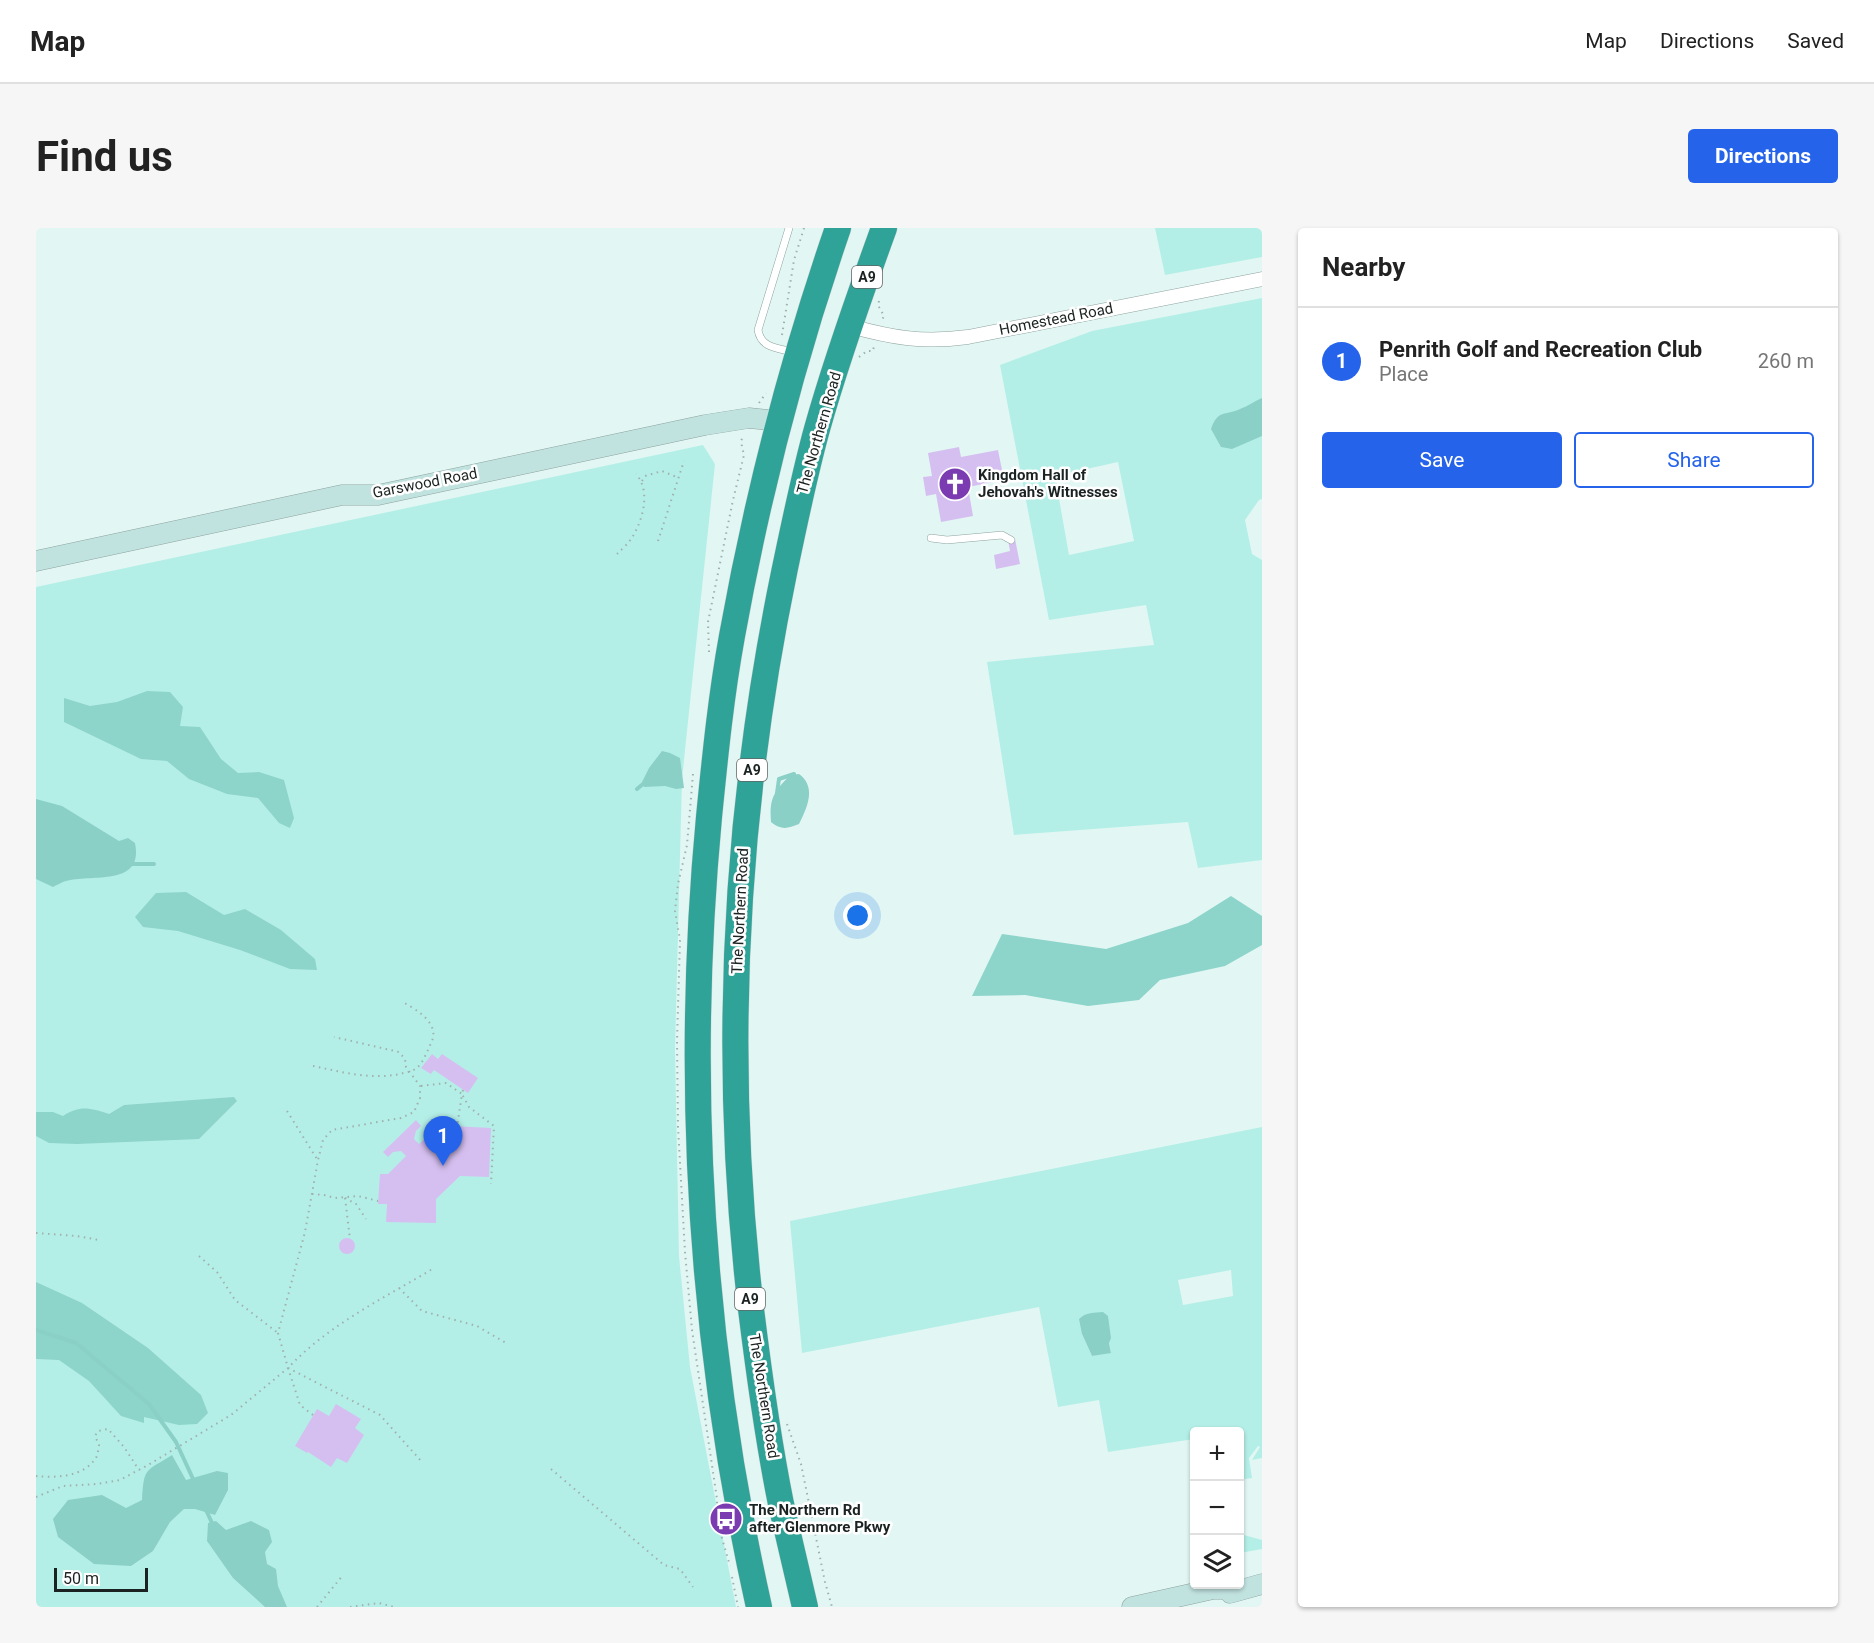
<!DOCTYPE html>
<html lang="en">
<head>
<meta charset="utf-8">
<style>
	body { margin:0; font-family:Roboto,sans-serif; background:#f6f6f6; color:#222 }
	.controls { position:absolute; right:18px; bottom:18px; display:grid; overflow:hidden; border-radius:6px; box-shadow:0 2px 4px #0004 }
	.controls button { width:54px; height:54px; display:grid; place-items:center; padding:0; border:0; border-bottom:2px solid #e0e0e0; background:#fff; color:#222; font:30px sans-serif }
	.scale { position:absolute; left:18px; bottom:15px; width:94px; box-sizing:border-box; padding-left:6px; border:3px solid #1b2322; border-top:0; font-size:16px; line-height:21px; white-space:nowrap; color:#1b2322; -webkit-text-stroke:4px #fff; paint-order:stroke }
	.you { position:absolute; left:822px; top:688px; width:21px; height:21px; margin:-15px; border:4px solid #fff; border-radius:50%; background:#1a73e8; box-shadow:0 0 0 9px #1a73e833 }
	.badge { display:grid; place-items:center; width:39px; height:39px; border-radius:50%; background:#2563eb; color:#fff; font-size:20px; font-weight:700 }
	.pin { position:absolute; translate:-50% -50px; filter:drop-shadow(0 2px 3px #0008) }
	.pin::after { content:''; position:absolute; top:32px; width:21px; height:18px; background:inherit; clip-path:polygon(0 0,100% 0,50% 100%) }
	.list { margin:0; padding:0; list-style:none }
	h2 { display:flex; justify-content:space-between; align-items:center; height:78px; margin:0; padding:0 24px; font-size:26px }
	h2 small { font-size:20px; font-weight:400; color:#767676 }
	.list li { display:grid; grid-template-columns:39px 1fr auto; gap:18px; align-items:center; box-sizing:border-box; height:108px; padding:0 24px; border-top:2px solid #e0e0e0 }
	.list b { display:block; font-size:22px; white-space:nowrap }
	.list p { margin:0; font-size:20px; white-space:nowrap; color:#767676 }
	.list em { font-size:20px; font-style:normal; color:#767676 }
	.actions { display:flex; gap:12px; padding:18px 24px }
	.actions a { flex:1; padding:14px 0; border:2px solid #2563eb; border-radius:6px; text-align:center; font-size:21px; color:#2563eb }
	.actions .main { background:#2563eb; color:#fff }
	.icon { flex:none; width:33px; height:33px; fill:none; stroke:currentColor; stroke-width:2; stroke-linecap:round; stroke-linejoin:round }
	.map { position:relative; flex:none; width:1226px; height:1379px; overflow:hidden; border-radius:6px }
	header { display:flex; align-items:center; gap:36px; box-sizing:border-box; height:84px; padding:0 30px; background:#fff; border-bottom:2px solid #e0e0e0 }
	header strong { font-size:28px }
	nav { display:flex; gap:33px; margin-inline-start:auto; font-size:21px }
	.intro { display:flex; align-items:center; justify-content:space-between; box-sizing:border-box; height:144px; padding:0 36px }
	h1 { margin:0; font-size:42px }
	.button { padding:15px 27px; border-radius:6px; background:#2563eb; color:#fff; font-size:21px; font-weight:700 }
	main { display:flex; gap:36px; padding:0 36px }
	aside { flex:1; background:#fff; border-radius:6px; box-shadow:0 2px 4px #0004 }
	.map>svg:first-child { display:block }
	.green { fill:#b4efe7; fill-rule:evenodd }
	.forest { fill:#8dd4ca }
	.water { fill:#8ad0c7 }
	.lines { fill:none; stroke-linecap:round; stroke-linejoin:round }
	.stream { stroke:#8ad0c7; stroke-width:4 }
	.building { fill:#d5bff0 }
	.lane-casing { stroke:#8ea39f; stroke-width:8 }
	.street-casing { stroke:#8ea39f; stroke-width:15 }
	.secondary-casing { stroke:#8ea39f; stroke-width:21 }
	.highway-casing { stroke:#d6d7d7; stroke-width:27 }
	.path { stroke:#9fb0ad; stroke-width:2; stroke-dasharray:1.5 4.5; stroke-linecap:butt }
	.lane { stroke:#fff; stroke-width:7 }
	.street { stroke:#fff; stroke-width:14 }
	.secondary { stroke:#c1e3e0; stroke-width:20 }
	.highway { stroke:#30a398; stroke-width:26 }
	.labels { text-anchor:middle; stroke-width:5; stroke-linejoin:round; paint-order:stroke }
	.shield { fill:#fff; stroke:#5f6564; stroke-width:1.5 }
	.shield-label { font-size:14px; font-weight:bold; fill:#1b2322 }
	.street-label { font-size:15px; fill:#1b2322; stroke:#fff }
	.poi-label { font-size:15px; font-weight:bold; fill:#1b2322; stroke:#fff; text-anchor:start }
</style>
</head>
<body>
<header>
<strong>Map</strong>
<nav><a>Map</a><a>Directions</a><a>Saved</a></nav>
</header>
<div class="intro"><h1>Find us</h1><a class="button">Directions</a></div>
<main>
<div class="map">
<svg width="1226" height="1379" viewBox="0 0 1226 1379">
	<rect width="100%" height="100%" fill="#e2f7f4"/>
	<path class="green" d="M1119 0H1226V29L1129 47Z
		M1226 70V271L1223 272 1209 292 1216 326 1226 332V632L1162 640 1152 594 978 607 951 434 1118 417 1110 377 1013 392 964 137 1056 103ZM1082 234 1098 313 1033 327 1019 248Z
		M667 217 679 236 646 551 639 822 643 1028 654 1139 700 1379H0V359Z
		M1226 899V1230L1216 1232 1224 1219 1222 1218 1213 1230 1216 1250 1204 1252V1204H1158V1211L1072 1224 1063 1172 1022 1179 1003 1079 766 1125 754 993ZM1195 1042 1197 1068 1147 1077 1142 1052ZM1046 1106 1073 1115 1075 1124 1056 1128Z
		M1204 1300 1208 1307 1226 1312V1321L1204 1325Z"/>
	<path class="forest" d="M111 463 134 464 147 479 144 498 164 499 185 531 202 545 223 544 248 552 258 590 254 600 243 595 222 570 191 566 153 551 131 533 105 531 28 494V470L54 478 81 474Z
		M150 664 188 687 209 681 245 702 279 731 281 742 254 741 204 722 142 703 107 699 99 689 120 665Z
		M1195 668 1226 688V717L1189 738 1124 752 1103 772 1052 778 989 767 936 768 966 706 1070 721 1152 695Z
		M198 869 201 873 163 911 41 916 13 915 0 908V884H17L27 888C44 877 54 880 73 886L88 877Z
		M0 1054 46 1075 112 1120 165 1167 172 1185 161 1196 143 1197 108 1189V1195L85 1188 53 1153 23 1132 0 1131Z"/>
	<path class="water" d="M1226 170V208L1196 221 1185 219 1175 201C1182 181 1189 188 1204 181 1212 178 1219 173 1226 170Z
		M626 523 634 525 644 530 648 560 640 561 629 558 608 559 606 554 613 540Z
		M763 546C781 559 771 580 763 596 751 601 745 602 735 594 733 570 738 564 754 547Z
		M0 571 26 578 83 613 92 610 99 615C108 659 56 646 30 653 26 654 21 657 17 659L0 651Z
		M1067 1084 1072 1088 1075 1110 1073 1115 1075 1125 1056 1128 1046 1106 1043 1091C1050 1084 1058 1085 1067 1084Z
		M136 1227 150 1252 181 1243 192 1245V1262L179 1287 159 1281H148L134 1294 117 1323 95 1338 58 1336 22 1309 17 1291 32 1272 66 1267 90 1280 106 1272C108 1239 109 1244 136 1227Z
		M180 1293 190 1302 215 1293 233 1302 236 1314 229 1324 231 1336 240 1341 242 1358 251 1379H229L197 1350 171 1313 172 1295Z"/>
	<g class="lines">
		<path class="stream" d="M601 561 607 556H612
			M741 565 743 551 758 546
			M91 636H118
			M0 1102 40 1115 113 1176 140 1214 158 1253
			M170 1282 177 1297"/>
	</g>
	<path class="building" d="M923 219 925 229 962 222 968 252 932 259 937 288 905 294 900 266 890 268 887 249 896 248 892 225Z
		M979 311 984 336 960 341 958 327 974 323 972 312Z
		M396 826 402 831 406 826 442 850 432 865 398 842 395 846 385 840Z
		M402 891H416V898L455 900 453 949 424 948 400 971V995L350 994 351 976H342L344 946H352L370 928 365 923 357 924 352 929 347 924 380 892 385 898 380 903 378 911 383 916 402 899Z
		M303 1018a8 8 0 1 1 16 0a8 8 0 1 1-16 0Z
		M300 1176 325 1191 319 1200 328 1207 311 1235 301 1230 295 1239 272 1224 271 1225 259 1218 281 1181 293 1188Z"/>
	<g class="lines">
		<g class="lane-casing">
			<path id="lane" d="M753 0 722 102C725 120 741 120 757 124
				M895 310 911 312 966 307 975 312"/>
		</g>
		<g class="street-casing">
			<path id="street" d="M814 98C857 110 887 115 932 109L1226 51"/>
		</g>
		<g class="secondary-casing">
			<path id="secondary" d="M0 333 306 267H342L669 197 713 190 743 193
				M1194 1365 1226 1356
				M1096 1379 1177 1361H1205"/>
		</g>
		<g class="highway-casing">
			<path id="highway" d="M723 1379C665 1120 648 854 673 589 679 529 685 468 696 408 721 269 756 133 802 0
				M769 1379C761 1345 753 1310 745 1276 732 1212 723 1146 715 1081 686 835 698 587 748 345 758 297 768 248 781 201 800 133 824 66 848 0"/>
		</g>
		<path class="path" d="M843 73 842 77 848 88 846 92
			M746 107 758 32 768 0
			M823 129 831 123H837L838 118
			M723 175 730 165
			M606 253 609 248 626 243 643 250
			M622 313 648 233
			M581 326C586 321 593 315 597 308 607 291 615 263 600 246
			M673 424 672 394 697 272 708 227 705 214 707 207
			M657 546 651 617 642 656 639 683 644 712 641 813 642 899 649 1024 656 1102 681 1271V1293L694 1338
			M277 838C306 844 335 852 364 846 370 844 377 844 382 839 387 834 392 822 395 815 405 796 381 782 367 774
			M385 858 410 855 426 866 421 899
			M427 862 426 866 433 879 458 898 455 956
			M251 883 281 931
			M276 966 288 967 299 970 322 968 342 973
			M309 970 314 1011
			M309 970 320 976 330 991
			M0 1005 41 1008 63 1012
			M163 1028 181 1044 199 1072 242 1105
			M363 1060 386 1083 441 1098 470 1115
			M252 1140 344 1187 386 1234
			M277 1187 264 1177 252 1140C292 1097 348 1070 398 1040
			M751 1196 765 1236 789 1354 796 1379
			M515 1241 628 1337 644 1341 657 1359
			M0 1248C19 1250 47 1249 59 1231 62 1228 62 1222 63 1217L59 1208 62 1203 72 1201 88 1219 103 1242
			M0 1269 27 1258 61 1256 84 1252 112 1237 195 1187 252 1140 242 1105 269 1004 282 932 287 912 296 902 365 890 378 884 384 870V858L370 839 369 831 363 824 298 809
			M696 1349 702 1379
			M281 1379 307 1347
			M314 1379 343 1375 358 1379"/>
		<use href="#lane" class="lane"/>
		<use href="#street" class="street"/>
		<use href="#secondary" class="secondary"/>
		<use href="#highway" class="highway"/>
	</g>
	<defs>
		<g id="church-disc" transform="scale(1.725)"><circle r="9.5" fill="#7c3cb1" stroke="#fff"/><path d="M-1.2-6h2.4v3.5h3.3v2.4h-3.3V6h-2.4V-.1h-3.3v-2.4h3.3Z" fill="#fff"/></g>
		<g id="bus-disc" transform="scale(1.725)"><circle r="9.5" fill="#7c3cb1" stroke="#fff"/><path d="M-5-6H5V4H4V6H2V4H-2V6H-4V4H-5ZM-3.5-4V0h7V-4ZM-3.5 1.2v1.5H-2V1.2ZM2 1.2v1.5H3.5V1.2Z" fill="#fff"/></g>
	</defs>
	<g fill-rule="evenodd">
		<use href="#church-disc" x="919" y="256"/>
		<use href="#bus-disc" x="690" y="1291"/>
	</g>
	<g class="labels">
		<g class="shield">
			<rect x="816" y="38" width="30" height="22" rx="4.5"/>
			<rect x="701" y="531" width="30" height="22" rx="4.5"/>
			<rect x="699" y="1060" width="30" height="22" rx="4.5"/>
		</g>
		<g class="shield-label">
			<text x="831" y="54">A9</text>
			<text x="716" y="547">A9</text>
			<text x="714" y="1076">A9</text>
		</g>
		<g class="street-label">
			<text transform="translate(1020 91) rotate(-11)" y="5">Homestead Road</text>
			<text transform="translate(783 205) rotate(-74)" y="5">The Northern Road</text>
			<text transform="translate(389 255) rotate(-11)" y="5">Garswood Road</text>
			<text transform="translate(704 683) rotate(-87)" y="5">The Northern Road</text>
			<text transform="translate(728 1168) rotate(81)" y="5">The Northern Road</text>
		</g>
		<g class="poi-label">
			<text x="942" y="252">Kingdom Hall of<tspan x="942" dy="17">Jehovah's Witnesses</tspan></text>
			<text x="713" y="1287">The Northern Rd<tspan x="713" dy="17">after Glenmore Pkwy</tspan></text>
		</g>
	</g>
</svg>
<div class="controls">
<button>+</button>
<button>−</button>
<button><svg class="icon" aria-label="layers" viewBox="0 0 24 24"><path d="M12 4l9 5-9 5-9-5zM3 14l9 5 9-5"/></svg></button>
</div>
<div class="scale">50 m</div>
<div class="you"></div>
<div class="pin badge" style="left:407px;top:938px">1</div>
</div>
<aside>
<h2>Nearby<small></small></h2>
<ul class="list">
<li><span class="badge">1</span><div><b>Penrith Golf and Recreation Club</b><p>Place</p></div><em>260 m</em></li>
</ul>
<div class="actions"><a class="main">Save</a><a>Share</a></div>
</aside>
</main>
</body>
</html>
